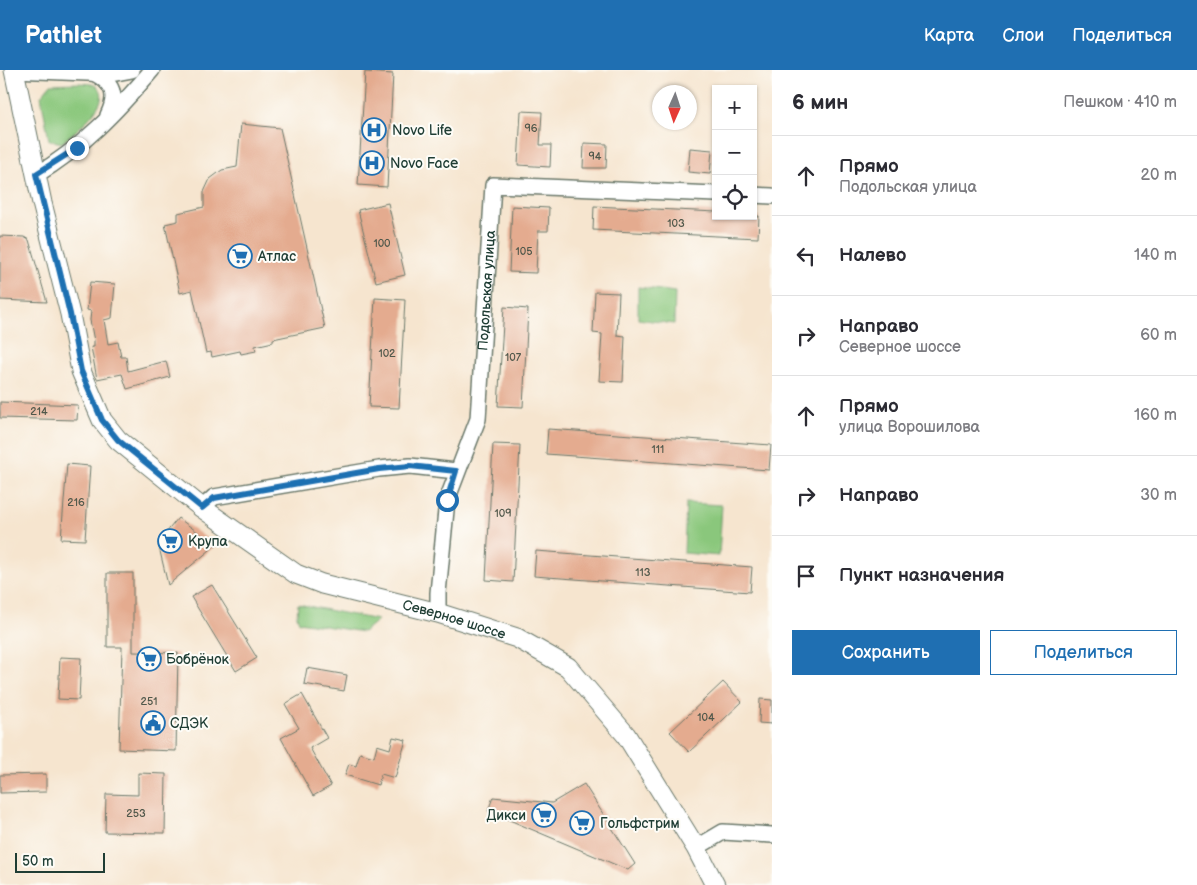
<!DOCTYPE html>
<html lang="ru">
<head>
<meta charset="utf-8">
<style>
	body { margin:0; font-family:"Balsamiq Sans",sans-serif; background:#f2f2f3; color:#2b2b33 }
	.controls { position:absolute; right:15px; top:15px; display:grid; overflow:hidden; border-radius:0px; box-shadow:0 1px 4px #0004 }
	.controls button { width:45px; height:45px; display:grid; place-items:center; padding:0; border:0; border-bottom:1px solid #e1e1e2; background:#fff; color:#2b2b33; font:25px sans-serif }
	.compass { position:absolute; left:652px; top:15px; width:45px; height:45px; border-radius:50%; background:#fff; box-shadow:0 1px 4px #0004; rotate:183deg }
	.scale { position:absolute; left:15px; bottom:12px; width:90px; box-sizing:border-box; padding-left:5px; border:2px solid #1f3d34; border-top:0; font-size:14px; line-height:18px; white-space:nowrap; color:#1f3d34; -webkit-text-stroke:4px #fdfcf7; paint-order:stroke }
	.stop { position:absolute; width:15px; height:15px; margin:-11px; border:4px solid #1f6fb2; border-radius:50%; background:#fff }
	.stop.end { background:#1f6fb2; border-color:#fff; box-shadow:0 1px 5px #0008 }
	.list { margin:0; padding:0; list-style:none }
	h2 { display:flex; justify-content:space-between; align-items:center; height:65px; margin:0; padding:0 20px; font-size:21px }
	h2 small { font-size:16px; font-weight:400; color:#7c7c81 }
	.list li { display:grid; grid-template-columns:32px 1fr auto; gap:15px; align-items:center; box-sizing:border-box; height:80px; padding:0 20px; border-top:1px solid #e1e1e2 }
	.list b { display:block; font-size:19px; white-space:nowrap }
	.list p { margin:0; font-size:16px; white-space:nowrap; color:#7c7c81 }
	.list em { font-size:16px; font-style:normal; color:#7c7c81 }
	.actions { display:flex; gap:10px; padding:15px 20px }
	.actions a { flex:1; padding:11px 0; border:1px solid #1f6fb2; border-radius:0px; text-align:center; font-size:18px; color:#1f6fb2 }
	.actions .main { background:#1f6fb2; color:#fff }
	.icon { flex:none; width:28px; height:28px; fill:none; stroke:currentColor; stroke-width:2; stroke-linecap:round; stroke-linejoin:round }
	.map { position:relative; flex:none; width:772px; height:815px; overflow:hidden }
	header { display:flex; align-items:center; gap:30px; box-sizing:border-box; height:70px; padding:0 25px; background:#1f6fb2; color:#fff }
	header strong { font-size:24px }
	nav { display:flex; gap:28px; margin-inline-start:auto; font-size:18px }
	main { display:flex }
	aside { flex:1; background:#fff }
	.map>svg:first-child { display:block }
	.green { fill:#8ac77c; stroke:#548258 }
	.building { fill:#e4ab8f }
	.lines { fill:none; stroke-linecap:round; stroke-linejoin:round }
	.minor-casing { stroke:#6a786a; stroke-width:18 }
	.major-casing { stroke:#6a786a; stroke-width:21 }
	.minor { stroke:#fff; stroke-width:15 }
	.major { stroke:#fff; stroke-width:19 }
	.route { stroke:#1f6fb2; stroke-width:6 }
	.labels { text-anchor:middle; stroke-width:4; stroke-linejoin:round; paint-order:stroke }
	.number-label { font-size:11px; fill:#50584b }
	.poi-label { font-size:14px; fill:#1f3d34; stroke:#fdfcf7; text-anchor:start }
	.street-label { font-size:14px; fill:#1f3d34; stroke:#fdfcf7 }
</style>
</head>
<body>
<header>
<strong>Pathlet</strong>
<nav><a>Карта</a><a>Слои</a><a>Поделиться</a></nav>
</header>
<main>
<div class="map">
<svg width="772" height="815" viewBox="0 0 772 815">
	<rect width="100%" height="100%" fill="#fdfcf7"/>
	<filter id="ink" filterUnits="userSpaceOnUse"><feTurbulence type="fractalNoise" baseFrequency=".02" numOctaves="2"/><feDisplacementMap in="SourceGraphic" scale="10" xChannelSelector="R" yChannelSelector="G"/><feConvolveMatrix kernelMatrix="1 2 1 2 8 2 1 2 1" color-interpolation-filters="sRGB"/></filter>
	<filter id="wash" filterUnits="userSpaceOnUse"><feTurbulence type="fractalNoise" baseFrequency=".0096" numOctaves="4" result="noise"/><feDisplacementMap in="SourceGraphic" scale="20" xChannelSelector="R" yChannelSelector="G"/><feGaussianBlur stdDeviation="1.12" result="paint"/><feColorMatrix in="noise" values="0 0 0 0 0 0 0 0 0 0 0 0 0 0 0 0 0 1.4 0 .05"/><feComposite in="paint" operator="in"/></filter>
	<g filter="url(#wash)">
		<rect width="100%" height="100%" fill="#f6e5cf"/>
		<path class="green" d="M51 14C60 14 90 11 97 16 116 31 72 64 62 73L49 70 41 26Z
			M638 217 675 222 674 254 638 249Z
			M686 433 722 435 719 486 684 483Z
			M298 534 378 550 363 562 299 552 297 546Z"/>
		<g id="blocks">
			<path class="building" d="M365 2 393 4 387 117 358 115Z
				M521 41 542 42 540 75H551L550 97 518 95Z
				M241 54 280 58 325 258 273 269V272L255 276 256 281 241 284 240 281 212 287 211 282 206 283 192 220 180 223 165 154 178 151V143L204 137V122L210 109 222 100 237 97Z
				M584 73 607 74 606 98H583Z
				M690 78 712 80 710 104 688 102Z
				M388 133 405 205 376 212 358 140Z
				M512 136 549 138 548 161H538L536 203 509 202Z
				M594 136 716 142V146H759L758 168 593 160Z
				M0 166 24 167 29 170 47 232 0 230Z
				M90 212 115 214 112 248 104 250 108 274 118 272 121 287H126L128 301 166 291 170 307 127 319 122 304 97 309 91 277H94V271L90 250 91 241 87 240Z
				M595 222 619 223 617 265 625 266 623 312 599 311 602 264 593 263Z
				M375 228 405 230 399 338 369 337Z
				M504 237 528 239 523 337 498 336Z
				M0 332 78 335 77 350 0 348Z
				M548 359 771 375 769 400 546 384Z
				M493 374 520 375 513 512 486 510Z
				M67 394 90 396 85 470 61 469Z
				M178 448 216 475 168 515 158 473Z
				M536 481 752 497 750 522 534 506Z
				M107 503H133V582L178 583 176 681 119 679 122 577H107Z
				M212 515 257 588 236 601 191 527Z
				M60 587 81 588 79 630 58 629Z
				M307 598 347 605 344 621 304 614Z
				M723 612 742 632 689 682 670 662Z
				M302 624 327 668 310 678 331 716 313 726 281 668 299 658 285 634Z
				M760 629 772 630V654L759 653Z
				M393 667 406 670 395 708 381 704 378 715 345 705 349 694 356 696 360 683 374 687 377 675 390 679Z
				M138 703 166 704 165 763 105 762 106 724 138 725Z
				M46 704V722L0 723V705Z
				M584 714 635 794 628 800 488 741 493 727 552 733Z"/>
		</g>
	</g>
	<g filter="url(#ink)">
		<use href="#blocks" fill-opacity="0" stroke="#6a786a" stroke-width="1"/>
		<g class="lines">
			<g class="minor-casing">
				<g id="minor">
					<path d="M14 0 111 4 132 0"/>
					<path d="M94 3C113 13 118 25 108 45"/>
					<path d="M36 105C82 78 117 41 152 0"/>
					<path d="M753 125 772 126"/>
					<path d="M202 438 214 427 379 399 410 396 456 401"/>
					<path id="s1" d="M438 543V523L447 430 478 349 493 115 716 124"/>
					<path d="M696 778 723 762 772 765"/>
				</g>
			</g>
			<g class="major-casing">
				<g id="major">
					<path id="s2" d="M14 0 42 133 70 244 81 301 102 350 118 370 202 438 296 504 322 514 438 543 517 568 568 597 626 665 696 778 715 815"/>
				</g>
			</g>
			<use href="#minor" class="minor"/>
			<use href="#major" class="major"/>
		</g>
	</g>
	<g class="lines" filter="url(#ink)">
		<path class="route" d="M77 78 36 104 70 244 81 301 102 350 118 370 202 438 214 428 379 399 410 396 456 401 447 430"/>
	</g>
	<defs>
		<g id="hospital-ring" transform="scale(1.25)"><circle r="9.5" fill="#fdfcf7" stroke="#1f6fb2" stroke-width="1.5"/><path d="M-5-5h3v3.5h4V-5h3V5h-3V1.5h-4V5h-3Z" fill="#1f6fb2"/></g>
		<g id="supermarket-ring" transform="scale(1.25)"><circle r="9.5" fill="#fdfcf7" stroke="#1f6fb2" stroke-width="1.5"/><path d="M-6-5.5h2.5l.6 2H6L4.5 2H-2.5L-4.4-4H-6ZM-1.5 3.2a1.3 1.3 0 1 0 .1 0ZM3 3.2a1.3 1.3 0 1 0 .1 0Z" fill="#1f6fb2"/></g>
		<g id="civic-ring" transform="scale(1.25)"><circle r="9.5" fill="#fdfcf7" stroke="#1f6fb2" stroke-width="1.5"/><path d="M-.6-6.5H3V-4.5H.6V-3L4-1V1h2V6H-6V1h2V-1L-.6-3ZM-1.2 2.5V6h2.4V2.5Z" fill="#1f6fb2"/></g>
	</defs>
	<g fill-rule="evenodd">
		<use href="#hospital-ring" x="374" y="60"/>
		<use href="#hospital-ring" x="372" y="93"/>
		<use href="#supermarket-ring" x="240" y="186"/>
		<use href="#supermarket-ring" x="170" y="471"/>
		<use href="#supermarket-ring" x="149" y="589"/>
		<use href="#civic-ring" x="153" y="653"/>
		<use href="#supermarket-ring" x="544" y="745"/>
		<use href="#supermarket-ring" x="582" y="753"/>
	</g>
	<g class="labels">
		<g class="number-label">
			<text x="531" y="62">96</text>
			<text x="595" y="90">94</text>
			<text x="676" y="157">103</text>
			<text x="382" y="177">100</text>
			<text x="524" y="185">105</text>
			<text x="387" y="287">102</text>
			<text x="513" y="291">107</text>
			<text x="39" y="345">214</text>
			<text x="658" y="383">111</text>
			<text x="76" y="436">216</text>
			<text x="503" y="447">109</text>
			<text x="643" y="506">113</text>
			<text x="149" y="635">251</text>
			<text x="706" y="651">104</text>
			<text x="136" y="747">253</text>
		</g>
		<g class="poi-label">
			<text x="392" y="65">Novo Life</text>
			<text x="390" y="98">Novo Face</text>
			<text x="258" y="191">Атлас</text>
			<text x="188" y="476">Крупа</text>
			<text x="166" y="594">Бобрёнок</text>
			<text x="170" y="658">СДЭК</text>
			<text x="526" y="750" text-anchor="end">Дикси</text>
			<text x="600" y="758">Гольфстрим</text>
		</g>
		<g class="street-label">
			<text dy="5" stroke="none"><textPath href="#s1" startOffset="329">Подольская улица</textPath></text>
			<text dy="5" stroke="none"><textPath href="#s2" startOffset="775">Северное шоссе</textPath></text>
		</g>
	</g>
</svg>
<div class="controls">
<button>+</button>
<button>−</button>
<button><svg class="icon" aria-label="locate" viewBox="0 0 24 24"><circle cx="12" cy="12" r="6"/><path d="M12 2v4M12 18v4M2 12h4M18 12h4"/></svg></button>
</div>
<svg class="compass" viewBox="-18 -18 36 36"><path d="M0-13l5 13h-10z" fill="#e53935"/><path d="M0 13l5-13h-10z" fill="#7c7c81"/></svg>
<div class="scale">50 m</div>
<div class="stop" style="left:447px;top:430px"></div>
<div class="stop end" style="left:77px;top:78px"></div>
</div>
<aside>
<h2>6 мин<small>Пешком · 410 m</small></h2>
<ul class="list">
<li><svg class="icon" aria-label="ahead" viewBox="0 0 24 24"><path d="M12 20V5M6 11l6-6 6 6"/></svg><div><b>Прямо</b><p>Подольская улица</p></div><em>20 m</em></li>
<li><svg class="icon" aria-label="left" viewBox="0 0 24 24"><path d="M17 20v-9H6M10 6l-5 5 5 5"/></svg><div><b>Налево</b></div><em>140 m</em></li>
<li><svg class="icon" aria-label="right" viewBox="0 0 24 24"><path d="M7 20v-9h11M14 6l5 5-5 5"/></svg><div><b>Направо</b><p>Северное шоссе</p></div><em>60 m</em></li>
<li><svg class="icon" aria-label="ahead" viewBox="0 0 24 24"><path d="M12 20V5M6 11l6-6 6 6"/></svg><div><b>Прямо</b><p>улица Ворошилова</p></div><em>160 m</em></li>
<li><svg class="icon" aria-label="right" viewBox="0 0 24 24"><path d="M7 20v-9h11M14 6l5 5-5 5"/></svg><div><b>Направо</b></div><em>30 m</em></li>
<li><svg class="icon" aria-label="arrive" viewBox="0 0 24 24"><path d="M6 21V4h12l-3 4 3 4H6"/></svg><div><b>Пункт назначения</b></div></li>
</ul>
<div class="actions"><a class="main">Сохранить</a><a>Поделиться</a></div>
</aside>
</main>
</body>
</html>
